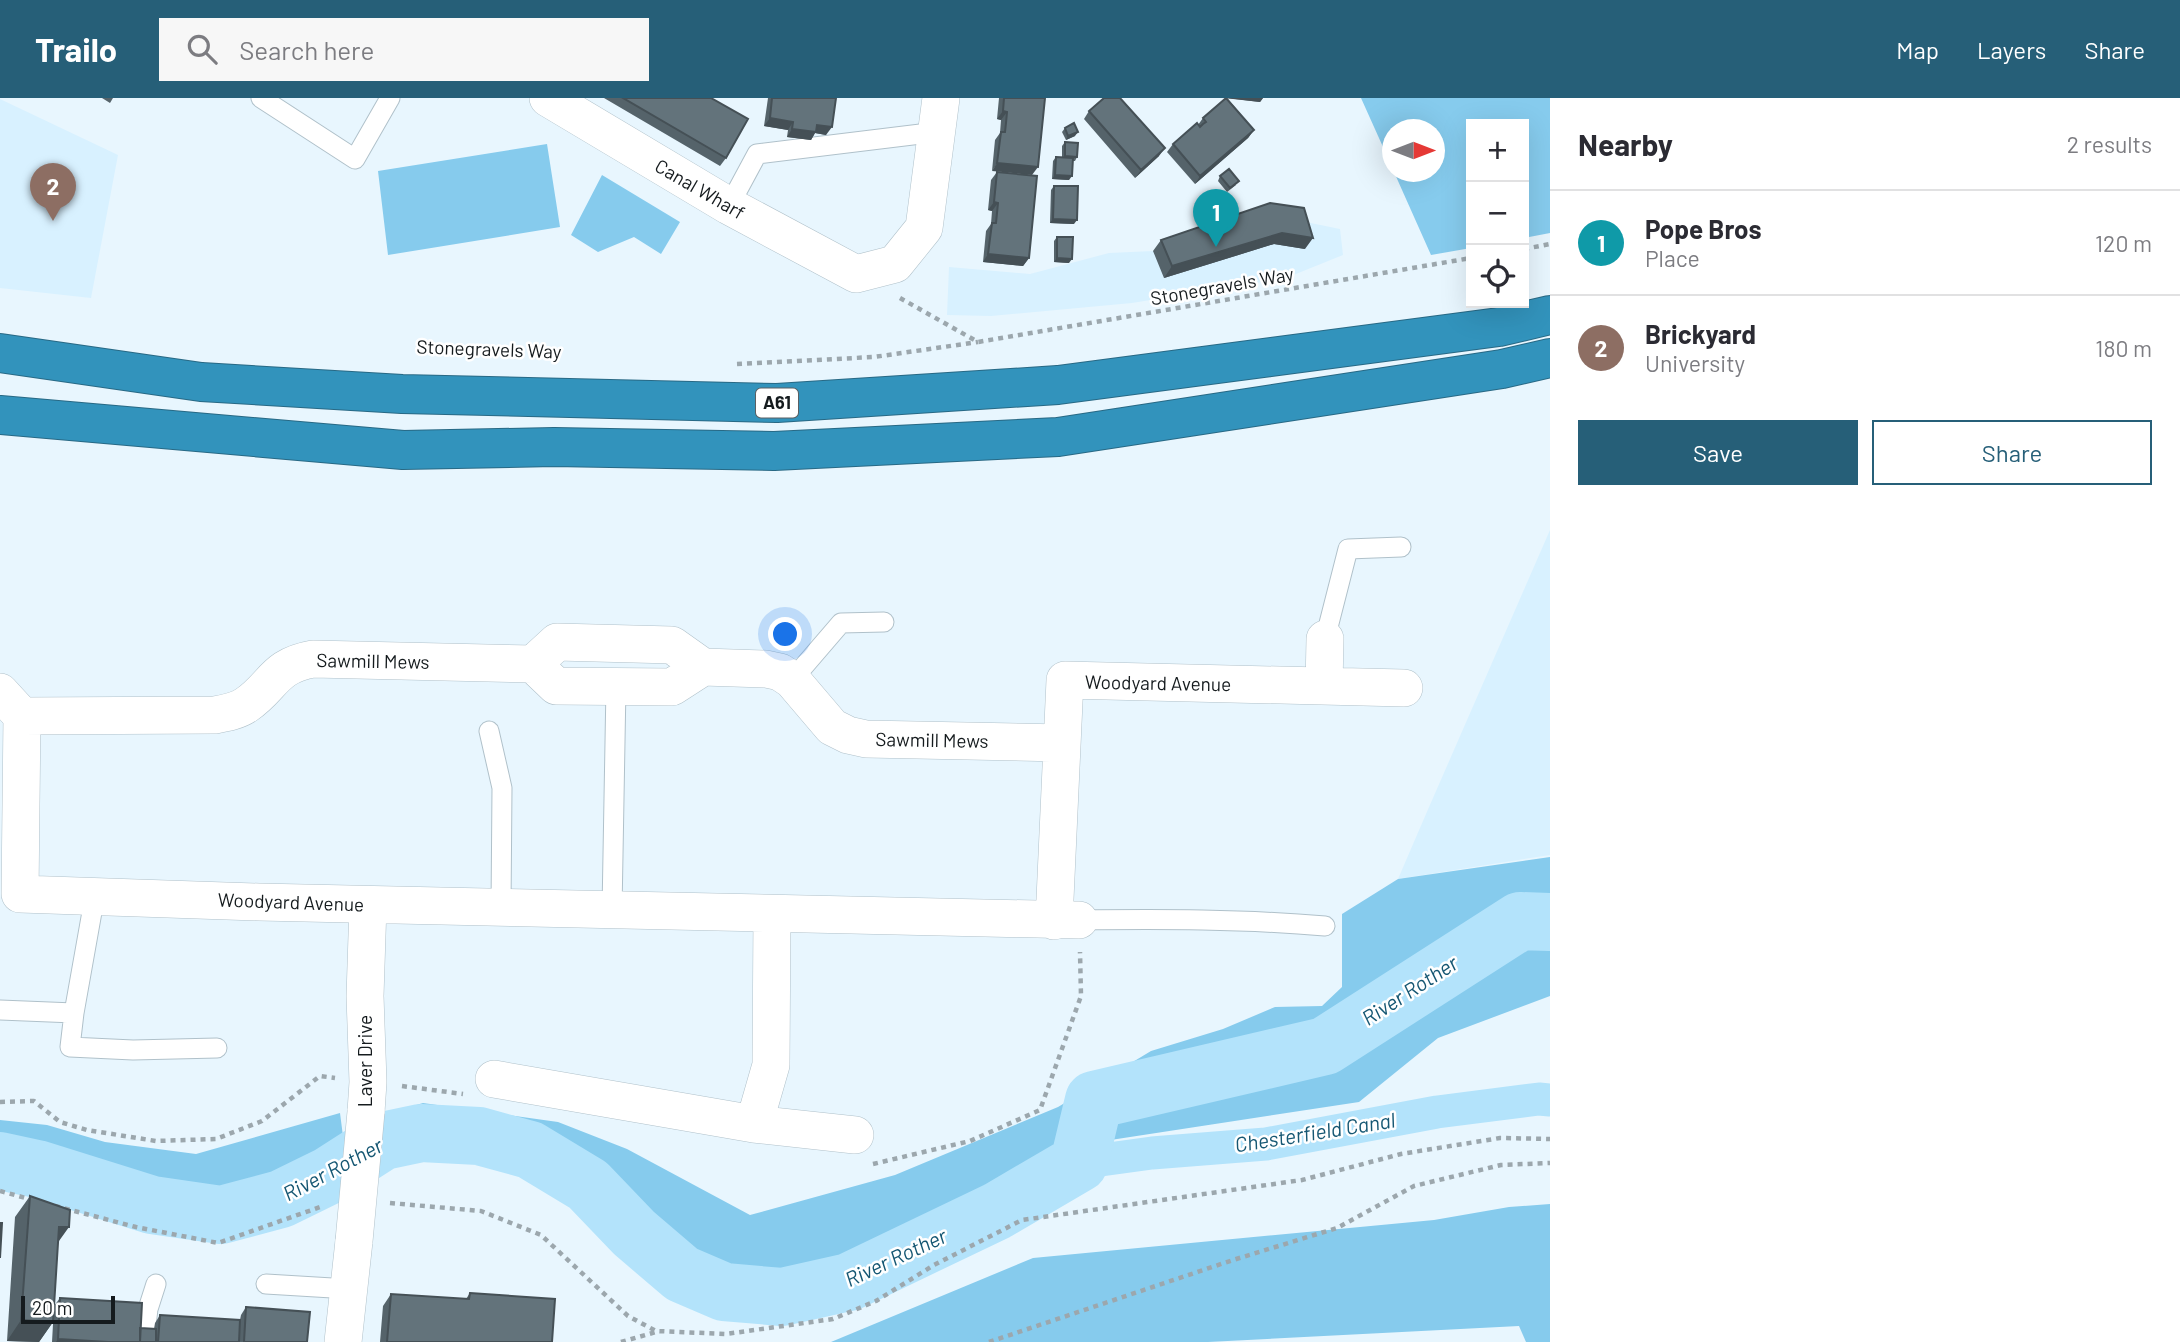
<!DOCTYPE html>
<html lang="en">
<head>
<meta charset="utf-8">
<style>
	body { margin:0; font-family:Barlow,sans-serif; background:#f7f7f7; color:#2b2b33 }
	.controls { position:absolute; right:21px; top:21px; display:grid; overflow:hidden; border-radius:0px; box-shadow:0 7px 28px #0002 }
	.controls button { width:63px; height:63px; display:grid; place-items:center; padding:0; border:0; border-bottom:2px solid #e1e1e2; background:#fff; color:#2b2b33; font:35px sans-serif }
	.compass { position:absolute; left:1382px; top:21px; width:63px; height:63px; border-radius:50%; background:#fff; box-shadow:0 7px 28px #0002; rotate:90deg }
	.scale { position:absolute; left:21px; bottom:18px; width:94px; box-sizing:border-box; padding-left:7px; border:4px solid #151b1e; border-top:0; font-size:19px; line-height:24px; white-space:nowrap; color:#151b1e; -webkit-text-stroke:5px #fff; paint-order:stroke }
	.you { position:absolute; left:786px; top:537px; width:24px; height:24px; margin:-18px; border:5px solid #fff; border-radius:50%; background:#1a73e8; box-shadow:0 0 0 10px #1a73e833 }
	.badge { display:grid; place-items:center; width:46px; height:46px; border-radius:50%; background:#265f78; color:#fff; font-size:23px; font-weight:700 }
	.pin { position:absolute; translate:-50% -58px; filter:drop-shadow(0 2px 4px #0008) }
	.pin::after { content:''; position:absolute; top:37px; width:24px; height:21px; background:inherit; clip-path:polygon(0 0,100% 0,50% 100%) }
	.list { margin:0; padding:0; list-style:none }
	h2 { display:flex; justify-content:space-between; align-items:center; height:91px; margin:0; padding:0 28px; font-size:30px }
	h2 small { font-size:23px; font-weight:400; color:#7c7c81 }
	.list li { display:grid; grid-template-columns:46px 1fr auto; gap:21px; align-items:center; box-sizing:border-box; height:105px; padding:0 28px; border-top:2px solid #e1e1e2 }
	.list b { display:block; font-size:26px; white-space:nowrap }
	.list p { margin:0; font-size:23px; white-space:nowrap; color:#7c7c81 }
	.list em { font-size:23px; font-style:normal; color:#7c7c81 }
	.actions { display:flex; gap:14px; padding:21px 28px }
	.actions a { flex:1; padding:16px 0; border:2px solid #265f78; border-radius:0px; text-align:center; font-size:24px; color:#265f78 }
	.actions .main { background:#265f78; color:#fff }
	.icon { flex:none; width:38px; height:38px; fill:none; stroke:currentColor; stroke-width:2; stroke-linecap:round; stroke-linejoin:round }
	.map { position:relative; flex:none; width:1550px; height:1244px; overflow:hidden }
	header { display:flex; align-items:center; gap:42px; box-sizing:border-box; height:98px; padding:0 35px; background:#265f78; color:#fff }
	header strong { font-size:33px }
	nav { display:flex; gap:38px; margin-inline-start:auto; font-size:24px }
	.search { width:490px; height:63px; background:#f7f7f7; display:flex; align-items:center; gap:18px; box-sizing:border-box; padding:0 24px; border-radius:0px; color:#7c7c81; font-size:26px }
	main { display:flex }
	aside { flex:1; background:#fff }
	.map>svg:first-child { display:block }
	.built { fill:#d8f1ff }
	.green { fill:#86cbed }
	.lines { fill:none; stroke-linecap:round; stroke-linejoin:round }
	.canal { stroke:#b3e3fb; stroke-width:33 }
	.river { stroke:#b3e3fb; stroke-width:58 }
	.lane-casing { stroke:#b0c1ca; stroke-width:21 }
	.street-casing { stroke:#b0c1ca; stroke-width:38 }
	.highway-casing { stroke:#286985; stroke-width:40 }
	.path { stroke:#9ca7ad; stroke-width:4.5; stroke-dasharray:5 5; stroke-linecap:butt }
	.lane { stroke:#fff; stroke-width:19 }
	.street { stroke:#fff; stroke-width:37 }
	.highway { stroke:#3293bc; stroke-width:38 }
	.street-bridge-casing { stroke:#b0c1ca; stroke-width:38; stroke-linecap:butt }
	.street-bridge { stroke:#fff; stroke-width:37 }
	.wall { fill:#55636a }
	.shaded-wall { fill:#455056 }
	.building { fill:#63737b; stroke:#455056; stroke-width:2 }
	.labels { text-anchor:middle; stroke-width:5; stroke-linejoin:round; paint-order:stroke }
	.shield { fill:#fff; stroke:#5b5f62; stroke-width:2 }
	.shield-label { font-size:18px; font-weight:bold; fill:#151b1e }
	.street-label { font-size:19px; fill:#151b1e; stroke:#fff }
	.water-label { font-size:21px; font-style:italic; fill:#155773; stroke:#fff }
</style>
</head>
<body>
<header>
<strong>Trailo</strong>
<div class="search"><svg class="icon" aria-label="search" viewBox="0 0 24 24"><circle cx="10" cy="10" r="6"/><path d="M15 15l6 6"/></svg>Search here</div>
<nav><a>Map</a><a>Layers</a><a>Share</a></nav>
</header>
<main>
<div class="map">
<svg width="1550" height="1244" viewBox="0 0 1550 1244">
	<rect width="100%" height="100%" fill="#e8f6fe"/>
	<path class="built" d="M0 1 118 57 91 200 0 190Z
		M1296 122 1340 131 1343 157 1286 180 1132 205 991 218 947 217 949 169 1030 176 1109 155 1153 153Z
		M1550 432V757L1398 781 1426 716Z"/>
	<path class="green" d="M1361 0H1550V135L1524 140V26H1471V150L1431 157 1394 74H1434V32H1392V69Z
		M547 46 560 129 388 157 378 73Z
		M602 77 680 124 661 156 634 139 598 154 571 137Z
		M1550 759V898L1438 940 1359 1004 1104 1043 919 1135 788 1181 696 1162 607 1082 512 1027H392L389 1015 423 1005 558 1024 627 1051 750 1117 895 1077 1058 1009 1151 953 1223 931 1275 909 1322 908 1342 889V816L1398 781Z
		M340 1015 344 1046 286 1084 220 1104 0 1046V1022L47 1027 105 1044 196 1056Z
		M1550 1106V1244H1526L1519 1228 1208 1244H831L1033 1160 1434 1122 1509 1109Z"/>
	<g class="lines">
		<path class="canal" d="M1079 1065 1152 1055 1266 1046 1437 1014 1539 1001 1550 1002"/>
		<path class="river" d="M0 1063 37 1071 152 1107 221 1117 281 1101 330 1077 383 1043 421 1035 479 1038 530 1052 588 1087 634 1135 682 1176 724 1194 782 1199 849 1184 997 1113 1079 1065 1094 1002 1325 948 1520 823 1550 824"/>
		<g class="lane-casing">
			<path id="lane" d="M261 0 355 61 390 0
				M729 108 757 56 937 34
				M1325 541 1348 451 1401 449
				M792 582 841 525 884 524
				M489 633 502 690 501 810
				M95 797 74 915 70 949 133 952 217 950
				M612 813 616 588
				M1079 822C1161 821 1243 821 1325 828
				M0 912 74 915
				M266 1186 349 1191
				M145 1235 148 1211 156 1186"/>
		</g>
		<g class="street-casing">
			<path id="street" d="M548 0 729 108 856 176 895 166 924 130 941 0
				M533 566 557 544 672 547 703 569 766 571 780 574 792 582 832 629 848 637 866 641 1062 645
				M1324 588 1325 541
				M0 594 22 618 20 796 259 804 1079 822
				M22 618 215 617C226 615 237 613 246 607 274 588 273 568 313 561L533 566 556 588 672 589 703 569
				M1054 823 1065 582 1404 590
				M494 981 754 1026 771 967 772 816
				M366 1014 368 984 365 898 368 807
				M754 1026 855 1037
				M343 1244 354 1143"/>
		</g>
		<g class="highway-casing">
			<path id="highway" d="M0 255 201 284 402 296 777 305 1058 287 1499 229 1550 217
				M0 317 403 352 554 349 774 353 1058 339 1502 271 1550 260"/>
		</g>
		<path class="path" d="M1524 151 1550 146
			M900 200 978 244 1471 160
			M737 266 874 259 978 244
			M402 988 463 996
			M0 1004 34 1003 60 1024 87 1032 156 1043 216 1041 262 1023 320 978 335 980
			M873 1066 970 1043 1040 1012 1081 898 1080 854
			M0 1093 33 1102
			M390 1105 481 1113 541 1137 628 1218 656 1233 726 1236 833 1221 876 1203 934 1167 1022 1122 1302 1082 1401 1056 1500 1040 1550 1041
			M55 1108 136 1129 218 1145 323 1108
			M621 1244 656 1234
			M989 1244 1233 1162 1337 1130 1414 1088 1501 1067 1550 1065"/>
		<use href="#lane" class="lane"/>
		<use href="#street" class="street"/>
		<use href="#highway" class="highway"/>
		<g class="street-bridge-casing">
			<path id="street-bridge" d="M354 1143 366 1014"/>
		</g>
		<use href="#street-bridge" class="street-bridge"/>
	</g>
	<path class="wall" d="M102 0H113L110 5Z
		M604 0H711L726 60 720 68Z
		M768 0H836L826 37 815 35 811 42 787 39 788 32 764 28Z
		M999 0H1045L992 73 995 42 1000 35 1001 22 997 21Z
		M1224 0H1263L1260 4 1227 0 1254 32 1248 40 1195 86 1167 54 1173 46 1198 27 1203 20 1226 0Z
		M1089 13 1159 58 1135 80 1084 21Z
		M1065 30 1075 38 1066 42 1062 34Z
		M1065 44 1077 59 1075 63H1073L1069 82 1052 81 1053 63 1056 59 1062 60V48Z
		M997 74 1029 160 1023 168 983 164 986 133 991 126 992 113 988 112 991 82Z
		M1220 78 1236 87 1227 94 1218 83Z
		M1054 88 1074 126 1050 125 1051 92Z
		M1270 105 1305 151 1274 146 1164 180 1153 153 1161 142Z
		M1057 139 1069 165 1054 164V143Z
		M30 1098 58 1144 53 1224 39 1244 7 1243 15 1119Z
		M470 1195 552 1244H380L383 1208 391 1196 466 1201Z
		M60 1200 140 1230 154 1231 155 1225 160 1217 240 1222 241 1217 246 1209 307 1244H52L54 1208Z"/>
	<path class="shaded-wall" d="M1224 0H1263L1260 4Z
		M1003 13 1007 14 1001 22 997 21Z
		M770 20 793 24 788 32 764 28Z
		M817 27 832 29 826 37 815 35 811 42 787 39 792 31Z
		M1254 32 1248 40 1195 86 1200 78Z
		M1078 34 1075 38 1066 42 1068 38Z
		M1165 50 1159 58 1135 80 1141 72Z
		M997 65 1038 69 1032 77 992 73Z
		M1055 77 1072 78 1069 82 1052 81Z
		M994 104 998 105 992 113 988 112Z
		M1053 121 1077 122 1074 126 1050 125Z
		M1282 135 1313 140 1305 151 1274 146 1164 180 1172 168Z
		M988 156 1029 160 1023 168 983 164Z
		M1057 160 1072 161 1069 165 1054 164Z
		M59 1129H69L54 1150Z
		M21 1222 53 1224 39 1244 7 1243Z
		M58 1241 108 1244H56Z"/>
	<path class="building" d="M623 0H711L748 21 726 60Z
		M772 0H836L832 29 817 27 816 34 792 31 793 24 770 20Z
		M1004 0H1045L1038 69 997 65 1001 34H1005L1006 25 1007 14 1003 13Z
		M1104 0H1120L1165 50 1141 72 1089 13Z
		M1226 0 1254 32 1200 78 1173 46 1197 25 1200 29 1203 26 1206 24 1203 20Z
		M1074 25 1078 34 1068 38 1065 30Z
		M1065 44 1078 45 1077 59 1065 58Z
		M1056 59 1073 60 1072 78 1055 77Z
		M1229 71 1239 83 1230 90 1220 78Z
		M997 74 1037 78 1029 160 988 156 992 125H996L998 105 994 104Z
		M1054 88H1078L1077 122 1053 121Z
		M1270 105 1304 110 1313 140 1282 135 1172 168 1161 142Z
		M1057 139H1073L1072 161 1057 160Z
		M30 1098 70 1112 69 1129H59L53 1224 21 1222Z
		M0 1125H2L0 1160Z
		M470 1195 555 1201 552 1244H387L391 1196 469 1201Z
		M60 1200 142 1205 140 1244H108L58 1241Z
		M246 1209 310 1214 307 1244H244Z
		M160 1217 240 1222 239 1244H158Z
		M140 1230 156 1231V1244H140Z"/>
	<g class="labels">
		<rect class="shield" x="756" y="290.5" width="42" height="29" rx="5"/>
		<g class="shield-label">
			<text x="777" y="311">A61</text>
		</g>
		<g class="street-label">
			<text transform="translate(700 91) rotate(30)" y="7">Canal Wharf</text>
			<text transform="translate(1222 188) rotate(-10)" y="7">Stonegravels Way</text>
			<text transform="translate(489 251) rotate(2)" y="7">Stonegravels Way</text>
			<text transform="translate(373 563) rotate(1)" y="7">Sawmill Mews</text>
			<text transform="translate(1158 585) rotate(1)" y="7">Woodyard Avenue</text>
			<text transform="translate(932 642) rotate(1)" y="7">Sawmill Mews</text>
			<text transform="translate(291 804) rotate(2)" y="7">Woodyard Avenue</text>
			<text transform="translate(365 963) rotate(-90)" y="7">Laver Drive</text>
		</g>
		<g class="water-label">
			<text transform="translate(1410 893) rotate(-33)" y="7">River Rother</text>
			<text transform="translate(1315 1035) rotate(-9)" y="7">Chesterfield Canal</text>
			<text transform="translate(333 1072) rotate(-28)" y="7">River Rother</text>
			<text transform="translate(896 1160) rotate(-25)" y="7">River Rother</text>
		</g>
	</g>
</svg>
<div class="controls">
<button>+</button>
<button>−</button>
<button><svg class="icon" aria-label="locate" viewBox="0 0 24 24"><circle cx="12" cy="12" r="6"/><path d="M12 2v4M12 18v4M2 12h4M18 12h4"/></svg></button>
</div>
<svg class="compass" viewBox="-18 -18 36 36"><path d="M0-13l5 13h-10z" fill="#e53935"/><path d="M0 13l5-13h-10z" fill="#7c7c81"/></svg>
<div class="scale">20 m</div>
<div class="you"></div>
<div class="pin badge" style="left:1216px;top:149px;background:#0f9aa8">1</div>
<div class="pin badge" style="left:53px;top:123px;background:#8d6e63">2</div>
</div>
<aside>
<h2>Nearby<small>2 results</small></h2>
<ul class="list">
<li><span class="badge" style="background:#0f9aa8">1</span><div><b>Pope Bros</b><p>Place</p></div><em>120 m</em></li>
<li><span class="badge" style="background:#8d6e63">2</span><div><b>Brickyard</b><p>University</p></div><em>180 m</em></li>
</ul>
<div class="actions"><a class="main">Save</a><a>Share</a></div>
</aside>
</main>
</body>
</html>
